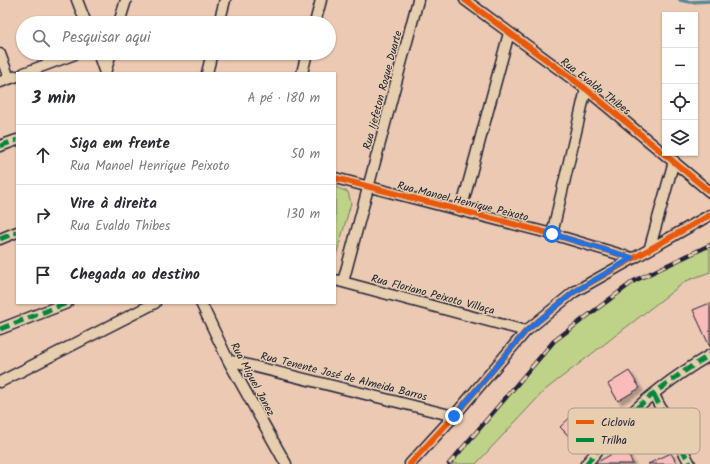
<!DOCTYPE html>
<html lang="pt">
<head>
<meta charset="utf-8">
<style>
	body { margin:0; font-family:Kalam,sans-serif; background:#f7f7f7; color:#2b2b33 }
	.controls { position:absolute; right:12px; top:12px; display:grid; overflow:hidden; border-radius:0px; box-shadow:0 1px 3px #0004 }
	.controls button { width:36px; height:36px; display:grid; place-items:center; padding:0; border:0; border-bottom:1px solid #e1e1e2; background:#fff; color:#2b2b33; font:20px sans-serif }
	.stop { position:absolute; width:12px; height:12px; margin:-9px; border:3px solid #1a73e8; border-radius:50%; background:#fff }
	.stop.end { background:#1a73e8; border-color:#fff; box-shadow:0 1px 4px #0008 }
	.list { margin:0; padding:0; list-style:none }
	h2 { display:flex; justify-content:space-between; align-items:center; height:52px; margin:0; padding:0 16px; font-size:17px }
	h2 small { font-size:13px; font-weight:400; color:#7c7c81 }
	.list li { display:grid; grid-template-columns:26px 1fr auto; gap:12px; align-items:center; box-sizing:border-box; height:60px; padding:0 16px; border-top:1px solid #e1e1e2 }
	.list b { display:block; font-size:15px; white-space:nowrap }
	.list p { margin:0; font-size:13px; white-space:nowrap; color:#7c7c81 }
	.list em { font-size:13px; font-style:normal; color:#7c7c81 }
	.icon { flex:none; width:22px; height:22px; fill:none; stroke:currentColor; stroke-width:2; stroke-linecap:round; stroke-linejoin:round }
	.map { position:relative; flex:none; width:710px; height:464px; overflow:hidden }
	.search { position:absolute; background:#fff; box-shadow:0 1px 3px #0004; left:16px; top:16px; width:320px; height:44px; display:flex; align-items:center; gap:10px; box-sizing:border-box; padding:0 14px; border-radius:22px; color:#7c7c81; font-size:15px }
	.panel { position:absolute; background:#fff; box-shadow:0 1px 3px #0004; left:16px; top:72px; width:320px; height:232px; border-radius:0px }
	.map>svg:first-child { display:block }
	.green { fill:#bed288; stroke:#707a62 }
	.lines { fill:none; stroke-linecap:round; stroke-linejoin:round }
	.stream { stroke:#598999; stroke-width:3.5 }
	.building { fill:#f9bcba; stroke:#22223b; filter:url(#shadow) }
	.street-casing { stroke:#22223b; stroke-width:13 }
	.street { stroke:#e6ceae; stroke-width:10 }
	.rail-casing { stroke:#22223b; stroke-width:4.5 }
	.rail { stroke:#e6ceae; stroke-width:3; stroke-dasharray:9; stroke-linecap:butt }
	.quiet { stroke:#00873e; stroke-width:5; stroke-dasharray:10 5; stroke-linecap:butt }
	.cycleway-casing { stroke:#e6ceae; stroke-width:8 }
	.cycleway { stroke:#e8590c; stroke-width:6 }
	.route { stroke:#1a73e8; stroke-width:5 }
	.labels { text-anchor:middle; stroke-width:3; stroke-linejoin:round; paint-order:stroke }
	.street-label { font-size:11px; fill:#22223b; stroke:#e6ceae }
	.key { fill:#e6ceae; stroke:#ab9a8c; stroke-width:1 }
	.key-label { font-size:11px; fill:#22223b }
</style>
</head>
<body>
<div class="map">
<svg width="710" height="464" viewBox="0 0 710 464">
	<defs>
		<filter id="shadow"><feDropShadow dx="3.5" dy="3.5" stdDeviation="1" flood-color="#0004"/></filter>
	</defs>
	<rect width="100%" height="100%" fill="#ecc9b2"/>
	<filter id="ink" filterUnits="userSpaceOnUse"><feTurbulence type="fractalNoise" baseFrequency=".025" numOctaves="2"/><feDisplacementMap in="SourceGraphic" scale="8" xChannelSelector="R" yChannelSelector="G"/><feConvolveMatrix kernelMatrix="1 2 1 2 8 2 1 2 1" color-interpolation-filters="sRGB"/></filter>
	<g filter="url(#ink)">
		<path class="green" d="M335 187 348 192 351 203 335 259Z
			M710 245V272L686 281 545 390 476 464H449L554 341 634 281Z"/>
		<g class="lines">
			<path class="stream" d="M680 0 690 2 710 1"/>
		</g>
		<path class="building" d="M710 303V347L693 310Z
			M629 371 640 388 618 401 608 384Z
			M580 408 597 425 577 444 560 427Z
			M624 447 633 464H595L596 463Z
			M671 453 677 464H648Z"/>
		<g class="lines">
			<g class="street-casing">
				<path id="street" d="M77 0 86 23
					M465 0 586 89 710 192
					M119 23 126 0
					M219 23 225 0
					M315 23 321 0
					M98 53 105 73
					M0 54 9 78
					M24 73 78 53
					M105 73 111 53
					M207 73 212 53
					M302 73 307 53
					M0 82 17 76
					M0 146 17 140
					M335 178 552 234 632 258
					M461 210 509 33
					M552 234 586 89
					M0 239 17 232
					M650 247 674 161
					M335 280 526 331
					M343 282 418 0
					M201 303 228 360 286 464
					M0 329 67 303
					M228 360 454 416
					M0 382 155 303
					M654 395 690 464
					M410 464 454 416 526 331 574 292 710 215
					M586 464C597 452 607 438 618 426 644 399 678 374 710 355"/>
			</g>
			<use href="#street" class="street"/>
			<g class="rail-casing">
				<path id="rail" d="M449 464 554 341 634 281 710 245"/>
			</g>
			<use href="#rail" class="rail"/>
			<path class="quiet" d="M0 146 17 140
				M0 239 17 232
				M0 329 67 303
				M654 395 690 464
				M586 464C597 452 607 438 618 426 644 399 678 374 710 355"/>
			<g class="cycleway-casing">
				<path id="cycleway" d="M465 0 586 89 710 192
					M335 178 552 234 632 258
					M410 464 454 416 526 331 574 292 710 215"/>
			</g>
			<use href="#cycleway" class="cycleway"/>
		</g>
	</g>
	<g class="lines" filter="url(#ink)">
		<path class="route" d="M454 416 526 331 574 292 632 258 552 234"/>
	</g>
	<g class="labels">
		<g class="street-label">
			<text transform="translate(596 86) rotate(38)" y="4">Rua Evaldo Thibes</text>
			<text transform="translate(382 90) rotate(-75)" y="4">Rua Ijefeton Roque Duarte</text>
			<text transform="translate(463 201) rotate(14)" y="4">Rua Manoel Henrique Peixoto</text>
			<text transform="translate(433 294) rotate(15)" y="4">Rua Floriano Peixoto Villaça</text>
			<text transform="translate(344 376) rotate(14)" y="4">Rua Tenente José de Almeida Barros</text>
			<text transform="translate(253 379) rotate(62)" y="4">Rua Miguel Janez</text>
		</g>
	</g>
	<rect x="568" y="408" width="132" height="46" rx="6" class="key"/>
	<rect x="576" y="420" width="18" height="4" fill="#e8590c"/>
	<rect x="576" y="438" width="18" height="4" fill="#00873e"/>
	<g class="key-label">
		<text x="601" y="426">Ciclovia</text>
		<text x="601" y="444">Trilha</text>
	</g>
</svg>
<div class="controls">
<button>+</button>
<button>−</button>
<button><svg class="icon" aria-label="locate" viewBox="0 0 24 24"><circle cx="12" cy="12" r="6"/><path d="M12 2v4M12 18v4M2 12h4M18 12h4"/></svg></button>
<button><svg class="icon" aria-label="layers" viewBox="0 0 24 24"><path d="M12 4l9 5-9 5-9-5zM3 14l9 5 9-5"/></svg></button>
</div>
<div class="stop" style="left:552px;top:234px"></div>
<div class="stop end" style="left:454px;top:416px"></div>
<div class="search"><svg class="icon" aria-label="search" viewBox="0 0 24 24"><circle cx="10" cy="10" r="6"/><path d="M15 15l6 6"/></svg>Pesquisar aqui</div>
<section class="panel">
<h2>3 min<small>A pé · 180 m</small></h2>
<ul class="list">
<li><svg class="icon" aria-label="ahead" viewBox="0 0 24 24"><path d="M12 20V5M6 11l6-6 6 6"/></svg><div><b>Siga em frente</b><p>Rua Manoel Henrique Peixoto</p></div><em>50 m</em></li>
<li><svg class="icon" aria-label="right" viewBox="0 0 24 24"><path d="M7 20v-9h11M14 6l5 5-5 5"/></svg><div><b>Vire à direita</b><p>Rua Evaldo Thibes</p></div><em>130 m</em></li>
<li><svg class="icon" aria-label="arrive" viewBox="0 0 24 24"><path d="M6 21V4h12l-3 4 3 4H6"/></svg><div><b>Chegada ao destino</b></div></li>
</ul>
</section>
</div>
</body>
</html>
